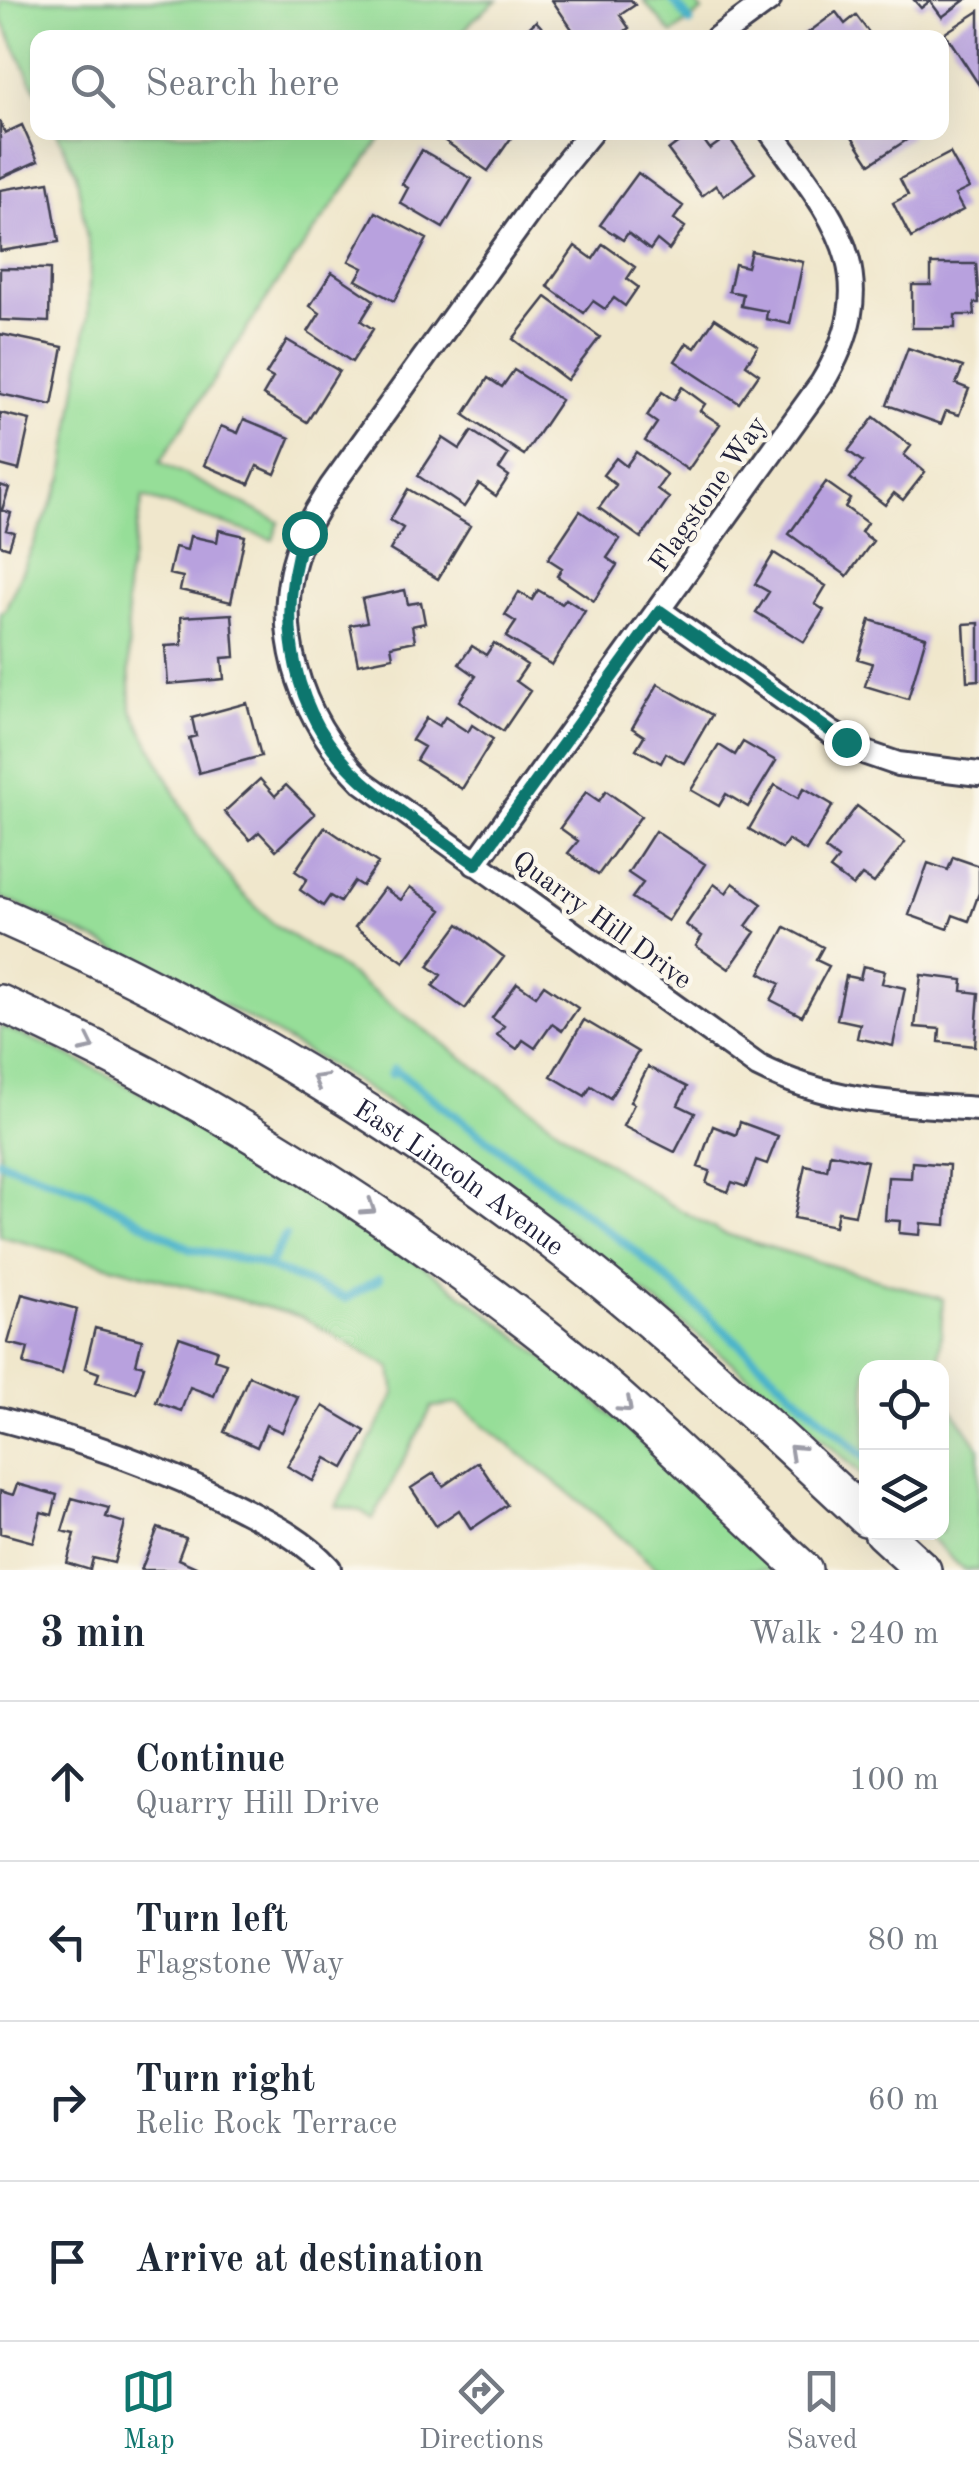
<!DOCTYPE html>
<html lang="en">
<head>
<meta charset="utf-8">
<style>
	body { margin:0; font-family:"Old Standard TT",serif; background:#f6f6f7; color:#1f2937 }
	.controls { position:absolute; right:30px; bottom:30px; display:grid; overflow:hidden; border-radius:20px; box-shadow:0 10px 40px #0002 }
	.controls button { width:90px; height:90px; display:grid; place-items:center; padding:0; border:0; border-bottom:2px solid #e0e1e3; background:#fff; color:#1f2937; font:50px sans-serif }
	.stop { position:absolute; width:30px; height:30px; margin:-22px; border:8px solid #0f766e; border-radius:50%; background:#fff }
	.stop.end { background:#0f766e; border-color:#fff; box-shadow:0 2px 10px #0008 }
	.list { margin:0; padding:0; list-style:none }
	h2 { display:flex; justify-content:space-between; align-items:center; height:130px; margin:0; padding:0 40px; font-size:42px }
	h2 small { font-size:32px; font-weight:400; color:#747a83 }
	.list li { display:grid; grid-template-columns:65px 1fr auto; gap:30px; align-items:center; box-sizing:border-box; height:160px; padding:0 40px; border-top:2px solid #e0e1e3 }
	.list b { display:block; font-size:38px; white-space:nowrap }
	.list p { margin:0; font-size:32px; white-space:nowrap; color:#747a83 }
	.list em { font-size:32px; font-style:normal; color:#747a83 }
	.icon { flex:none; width:55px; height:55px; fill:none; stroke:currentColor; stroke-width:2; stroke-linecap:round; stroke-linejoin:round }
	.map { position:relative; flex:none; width:979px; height:1570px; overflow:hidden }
	.search { position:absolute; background:#fff; box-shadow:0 10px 40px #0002; left:30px; right:30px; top:30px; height:110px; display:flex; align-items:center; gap:25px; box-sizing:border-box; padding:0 35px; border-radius:20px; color:#747a83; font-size:38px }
	.sheet { height:770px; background:#fff }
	nav { display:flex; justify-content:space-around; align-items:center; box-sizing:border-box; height:140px; border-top:2px solid #e0e1e3; background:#fff; font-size:28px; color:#747a83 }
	nav a { display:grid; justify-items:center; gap:5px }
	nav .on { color:#0f766e }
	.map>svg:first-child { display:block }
	.green { fill:#96de98; stroke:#5c806a; stroke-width:2.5 }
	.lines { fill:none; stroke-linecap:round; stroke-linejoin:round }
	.stream { stroke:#4cb4ca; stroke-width:9 }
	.building { fill:#b8a1de }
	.minor-casing { stroke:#414051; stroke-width:28 }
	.primary-casing { stroke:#414051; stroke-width:40 }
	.minor { stroke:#fff; stroke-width:22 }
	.primary { stroke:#fff; stroke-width:35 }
	.oneway { stroke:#9c9ca7 }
	.route { stroke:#0f766e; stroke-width:12 }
	.labels { text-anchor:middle; stroke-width:9; stroke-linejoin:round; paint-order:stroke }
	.street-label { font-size:28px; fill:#22223b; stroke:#fbf7ec }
</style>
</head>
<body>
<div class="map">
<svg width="979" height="1570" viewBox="0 0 979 1570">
	<rect width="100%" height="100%" fill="#fbf7ec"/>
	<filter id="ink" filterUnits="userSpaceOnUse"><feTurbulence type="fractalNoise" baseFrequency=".01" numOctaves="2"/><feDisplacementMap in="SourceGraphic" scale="20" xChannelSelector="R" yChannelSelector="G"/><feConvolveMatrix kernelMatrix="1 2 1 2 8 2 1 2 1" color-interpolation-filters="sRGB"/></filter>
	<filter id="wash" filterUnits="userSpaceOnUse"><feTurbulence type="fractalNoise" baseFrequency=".0048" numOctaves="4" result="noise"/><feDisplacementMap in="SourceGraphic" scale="40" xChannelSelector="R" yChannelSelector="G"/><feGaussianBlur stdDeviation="2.25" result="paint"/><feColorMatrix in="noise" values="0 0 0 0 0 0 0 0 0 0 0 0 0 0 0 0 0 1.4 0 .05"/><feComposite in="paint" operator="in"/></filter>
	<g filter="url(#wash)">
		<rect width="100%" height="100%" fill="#f0e7cc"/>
		<path class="green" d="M0 0H497L473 20 459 37 38 38 37 93 0 16Z
			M643 0H694L702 11 672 34Z
			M57 133H385L275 286 160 462 279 522 273 540 143 497 126 588 131 708 197 835 237 888 272 923 344 970 582 1146 666 1202 722 1233 943 1299 939 1367 866 1368V1479C800 1416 728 1360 657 1303 564 1229 470 1156 370 1091 253 1016 127 952 0 897V612L5 610 63 478 88 315 90 256 76 172Z
			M0 1026C67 1051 127 1085 190 1120 318 1191 440 1272 553 1365 631 1429 703 1501 776 1570H658L595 1514 458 1404 432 1407 373 1519 361 1511 336 1506 395 1394 391 1368 302 1317 0 1236Z
			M942 1394 979 1448V1570H964L924 1533 942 1532Z"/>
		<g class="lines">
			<path class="stream" d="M673 0 690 22
				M391 1074 394 1069 639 1254 866 1458
				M0 1161 89 1193 190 1249 256 1262 346 1298 379 1279
				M268 1267 285 1236"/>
		</g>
		<g id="blocks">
			<path class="building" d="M552 0H631L635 5 620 15 629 28 616 38H578Z
				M914 0H965L942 17 930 1 921 8Z
				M979 11V85L945 33Z
				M836 12 845 24 856 15 873 38H801Z
				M536 21 551 38H518Z
				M0 121 5 133 22 125 38 161 0 178Z
				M451 132H502L511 138 488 171 445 141Z
				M692 132H698L710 149 728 136 755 173 724 196 716 185 702 196 668 150Z
				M849 132H907L911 137 870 164Z
				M422 150 472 179 443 228 400 203 408 188 402 184Z
				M950 153 969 188 955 195 963 210 911 238 893 203 908 195 900 179Z
				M638 173 683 206 674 219 685 227 669 250 657 240 650 250 628 233 623 240 600 225Z
				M49 182 59 242 0 251V190Z
				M376 212 427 239 394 301 356 280 363 268 349 261Z
				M603 244 635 267 627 279 638 287 625 306 614 298 605 309 593 301 584 313 547 286 575 246 593 259Z
				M751 251 803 262 790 324 766 319 767 311 741 306 743 294 729 291 735 264 747 267Z
				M931 264H976L979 303H974L975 315H955V328H912V285H931Z
				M0 268 50 269 49 322 0 320Z
				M332 272 374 300 361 321 373 329 352 362 308 332 320 313 310 306Z
				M546 297 600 337 567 380 513 339Z
				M715 318 758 346 746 365 759 374 739 403 675 361 687 343 695 348Z
				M0 334 63 347 52 405 0 394Z
				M287 340 339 371 307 422 263 395 273 378 266 374Z
				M908 348 963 367 956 384 969 389 959 415 946 411 941 424 887 405Z
				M514 370 561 400 524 455 464 415 488 378 502 387Z
				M682 387 705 404 700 411 720 424 688 470 645 441 657 423 647 416 662 392 674 400Z
				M0 413 30 420 19 470 0 465Z
				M874 417 911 446 904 455 925 472 903 500 894 493 885 505 850 478 863 462 848 451Z
				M244 419 290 438 275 474 257 466 249 484 204 465 221 426 238 433Z
				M472 431 508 455 499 469 509 476 496 496 479 484 464 507 418 476 443 438 460 449Z
				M636 452 667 475 657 489 669 498 641 538 599 508 616 485 603 475 616 458 626 466Z
				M826 482 850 499 845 507 867 523 861 532 873 541 847 576 789 534Z
				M0 485 9 488 2 510 11 513 6 530 14 532 9 548 0 545Z
				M408 489 470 526 438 579 390 550 403 528 390 520Z
				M580 511 620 539 607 558 617 565 594 601 557 576 562 568 548 559Z
				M219 530 245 536 231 602 180 590 183 577 169 574 175 547 187 550 190 536 217 542Z
				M774 553 826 586 815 604 824 610 804 642 756 612 769 592 755 584Z
				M405 590 408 604 421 602 425 623 412 626 415 641 391 646 393 657 358 664 350 625 367 622 362 599Z
				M538 590 562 604 566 599 585 611 552 665 506 637 516 622 505 615 519 592 532 600Z
				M232 614 235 657 222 658 224 679 168 684 165 646 182 645 181 617Z
				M870 620 926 637 908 699 865 686 872 663 858 659Z
				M979 623V680L967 681 964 624Z
				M494 643 527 665 516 681 530 691 503 731 459 701 476 676 459 664 472 646 486 655Z
				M658 684 712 715 684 763 666 753 661 763 636 749 644 736 632 728Z
				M247 703 261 756 199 773 189 738 196 736 192 718Z
				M445 717 468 732 472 725 493 739 462 789 416 760 424 747 412 740 426 718 439 726Z
				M743 742 776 761 748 807 726 794 719 806 691 790 719 745 735 755Z
				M260 779 275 796 286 785 315 814 276 850 259 832 250 840 224 812Z
				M775 785 798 798 804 788 833 805 806 851 788 840 782 849 749 829Z
				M606 791 641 816 598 875 568 853 578 841 560 828 586 792 599 801Z
				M857 806 905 842 874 883 862 875 853 886 830 869 838 859 825 849Z
				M325 827 378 863 362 886 354 881 340 902 330 896 323 906 300 890 307 879 295 871Z
				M655 831 705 864 668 921 632 898 643 883 628 873Z
				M953 857 979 866V893L969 921 953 915 948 929 909 915 928 863 948 870Z
				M733 883 762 904 746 926 755 932 729 969 696 946 702 936 686 925 714 884 726 893Z
				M410 887 442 910 404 962 355 927 384 888 401 900Z
				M459 924 504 957 465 1009 433 986 441 975 428 966Z
				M785 927 823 947 816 960 829 966 802 1016 771 1000 780 984 760 973Z
				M863 966 885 971 882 983 905 988 893 1046 857 1038 860 1024 837 1019 846 976 860 979Z
				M921 975 963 980 962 991 979 993 975 1046 939 1042 940 1029 915 1027Z
				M517 983 536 996 544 985 578 1008 562 1031 552 1024 535 1048 523 1040 517 1049 497 1035 504 1026 492 1018Z
				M584 1020 638 1052 610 1098 591 1086 585 1096 551 1076Z
				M648 1067 687 1087 678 1105 695 1113 675 1152 623 1126 634 1104 630 1102Z
				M740 1122 778 1136 767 1164 756 1160 746 1187 732 1182 728 1192 706 1183 710 1171 698 1167 713 1126 736 1135Z
				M830 1153 867 1161 855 1215 838 1212 835 1226 794 1218 805 1165 827 1170Z
				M912 1162 949 1165 946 1225 921 1223 920 1235 899 1233 900 1221 885 1220 888 1177 911 1178Z
				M22 1294 77 1309 62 1374 24 1364 28 1348 8 1343Z
				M95 1328 142 1340 136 1364 144 1366 136 1393 96 1382 99 1373 85 1368Z
				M179 1337 217 1350 214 1359 226 1363 214 1396 190 1387 181 1411 156 1402Z
				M249 1376 298 1397 282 1432 266 1425 257 1447 224 1432Z
				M323 1406 365 1431 344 1468 326 1458 313 1481 287 1466Z
				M478 1462 507 1505 471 1529 459 1510 436 1526 411 1488 434 1473 443 1486Z
				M17 1484 57 1495 52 1515 41 1512 33 1542 0 1533V1491L13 1495Z
				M72 1498 109 1508 106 1517 125 1523 114 1563 93 1558 90 1570 67 1563 75 1534 62 1531Z
				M158 1528 186 1538 178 1559 196 1567 195 1570H141Z"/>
		</g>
	</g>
	<g filter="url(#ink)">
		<use href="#blocks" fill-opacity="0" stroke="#414051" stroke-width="2.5"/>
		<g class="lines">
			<g class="minor-casing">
				<path id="minor" d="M717 38 769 0
					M591 132 555 176 331 487C322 502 311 517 304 534 266 622 298 717 363 782L758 1066C831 1103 899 1104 979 1109
					M660 611 830 732 866 753 898 764 979 774
					M475 864 822 383C887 275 835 220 771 132
					M0 1419C84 1441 162 1467 240 1508 273 1525 304 1540 329 1568"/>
			</g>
			<g class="primary-casing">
				<g id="primary">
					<path id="s1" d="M0 915C183 995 357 1096 517 1215 641 1306 754 1413 866 1518"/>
					<path d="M0 1003C197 1091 380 1207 550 1340 639 1411 720 1493 804 1570"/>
					<path d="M882 1532 923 1570"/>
				</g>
			</g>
			<use href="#minor" class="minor"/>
			<use href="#primary" class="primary"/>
		</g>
		<defs><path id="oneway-chevron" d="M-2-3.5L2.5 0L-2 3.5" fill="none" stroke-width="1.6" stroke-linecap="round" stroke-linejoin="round" transform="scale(2.5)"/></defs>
		<g class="oneway">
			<use href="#oneway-chevron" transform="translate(88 1045) rotate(26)"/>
			<use href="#oneway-chevron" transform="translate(319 1080) rotate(-150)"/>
			<use href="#oneway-chevron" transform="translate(369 1208) rotate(33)"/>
			<use href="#oneway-chevron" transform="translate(626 1406) rotate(42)"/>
			<use href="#oneway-chevron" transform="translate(795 1451) rotate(-137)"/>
		</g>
	</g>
	<g class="lines" filter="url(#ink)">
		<path class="route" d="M304 533C275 622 291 717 363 781 398 812 438 837 476 864L660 611 846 742"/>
	</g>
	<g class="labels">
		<g class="street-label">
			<text transform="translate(707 493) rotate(-55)" y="10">Flagstone Way</text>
			<text transform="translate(603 919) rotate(36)" y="10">Quarry Hill Drive</text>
			<text dy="10" stroke="none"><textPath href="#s1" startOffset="530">East Lincoln Avenue</textPath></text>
		</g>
	</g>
</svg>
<div class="controls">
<button><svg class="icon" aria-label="locate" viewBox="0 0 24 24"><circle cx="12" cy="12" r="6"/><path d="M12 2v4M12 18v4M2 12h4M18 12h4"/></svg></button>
<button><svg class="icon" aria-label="layers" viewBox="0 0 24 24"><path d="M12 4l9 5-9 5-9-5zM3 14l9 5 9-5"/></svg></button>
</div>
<div class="stop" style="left:304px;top:533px"></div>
<div class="stop end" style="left:846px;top:742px"></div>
<div class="search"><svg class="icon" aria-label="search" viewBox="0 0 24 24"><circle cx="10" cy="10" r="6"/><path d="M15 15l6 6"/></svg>Search here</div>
</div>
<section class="sheet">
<h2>3 min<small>Walk · 240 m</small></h2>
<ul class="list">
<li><svg class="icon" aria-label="ahead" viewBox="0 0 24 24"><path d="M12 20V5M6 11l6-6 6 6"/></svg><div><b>Continue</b><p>Quarry Hill Drive</p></div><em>100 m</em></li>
<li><svg class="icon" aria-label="left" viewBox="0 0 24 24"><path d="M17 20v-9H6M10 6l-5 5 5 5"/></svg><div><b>Turn left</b><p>Flagstone Way</p></div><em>80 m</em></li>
<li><svg class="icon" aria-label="right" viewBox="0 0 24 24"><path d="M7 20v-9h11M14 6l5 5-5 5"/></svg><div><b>Turn right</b><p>Relic Rock Terrace</p></div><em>60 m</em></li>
<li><svg class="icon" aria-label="arrive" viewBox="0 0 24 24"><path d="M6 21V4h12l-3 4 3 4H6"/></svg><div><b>Arrive at destination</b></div></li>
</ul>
</section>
<nav>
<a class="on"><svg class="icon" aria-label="map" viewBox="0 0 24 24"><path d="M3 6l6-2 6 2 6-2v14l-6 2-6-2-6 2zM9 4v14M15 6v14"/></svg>Map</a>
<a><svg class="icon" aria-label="directions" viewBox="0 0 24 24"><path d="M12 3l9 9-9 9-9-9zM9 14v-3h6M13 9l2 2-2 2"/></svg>Directions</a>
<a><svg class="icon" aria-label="saved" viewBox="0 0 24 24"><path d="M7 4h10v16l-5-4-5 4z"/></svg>Saved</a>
</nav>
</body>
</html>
